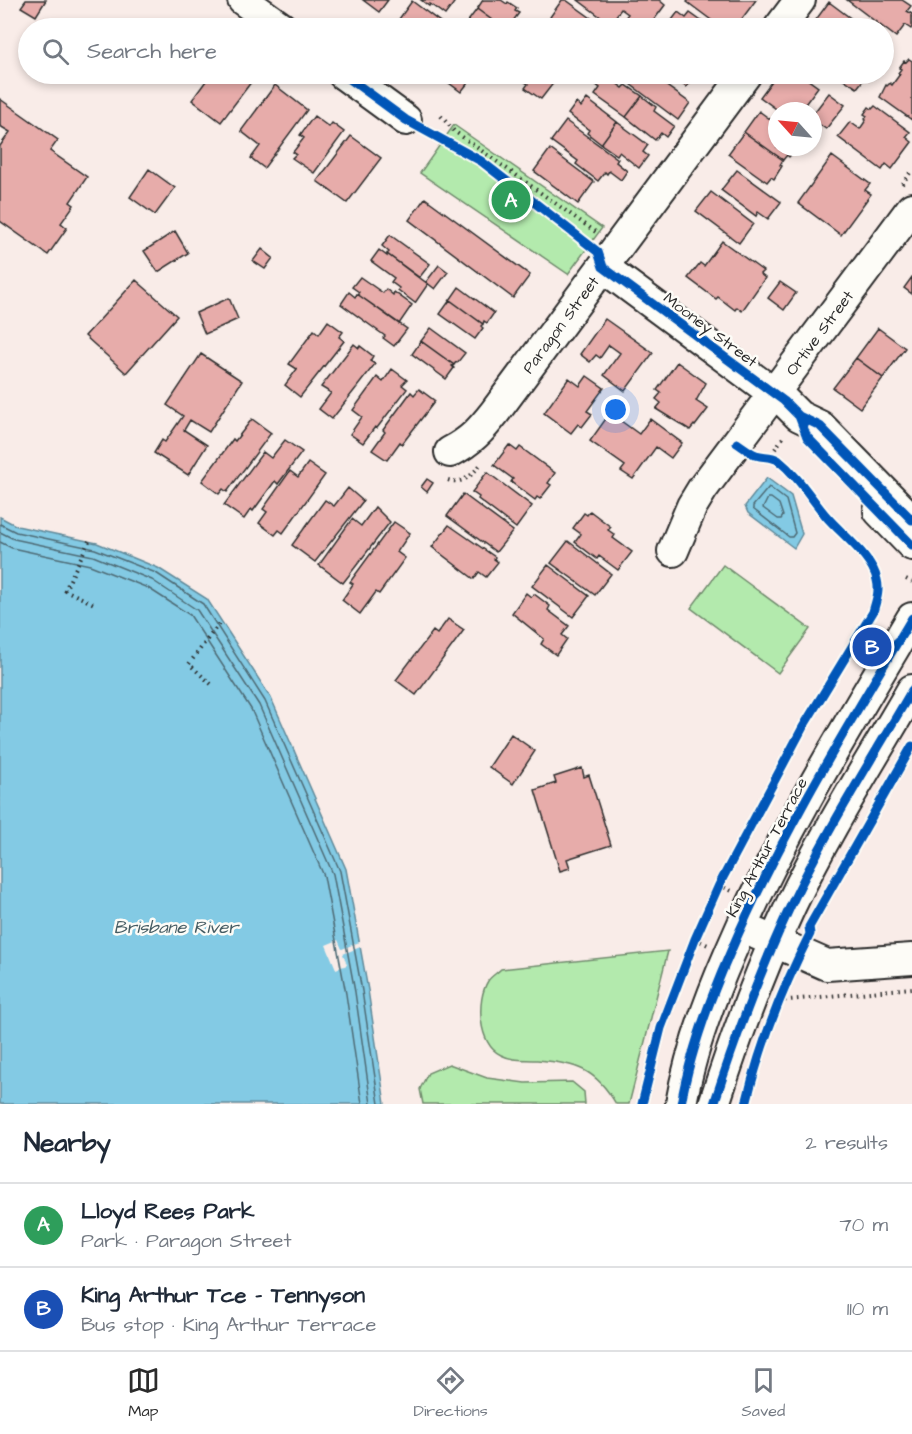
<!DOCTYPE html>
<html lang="en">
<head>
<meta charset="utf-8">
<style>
	body { margin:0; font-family:"Architects Daughter",sans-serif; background:#f2f2f3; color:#1f2937 }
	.compass { position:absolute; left:768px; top:102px; width:54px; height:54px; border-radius:50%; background:#fff; box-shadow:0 3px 9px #0003; rotate:297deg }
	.you { position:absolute; left:616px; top:410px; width:21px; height:21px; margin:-15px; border:4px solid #fff; border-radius:50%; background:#1a73e8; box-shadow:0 0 0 9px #1a73e833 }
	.badge { display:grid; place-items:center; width:39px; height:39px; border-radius:50%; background:#2b2b2b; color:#fff; font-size:20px; font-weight:700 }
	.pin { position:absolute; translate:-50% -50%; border:3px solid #fff; box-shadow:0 2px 6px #0006 }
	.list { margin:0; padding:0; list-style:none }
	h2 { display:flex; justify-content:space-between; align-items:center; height:78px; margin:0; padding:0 24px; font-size:26px }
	h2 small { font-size:20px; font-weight:400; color:#747a83 }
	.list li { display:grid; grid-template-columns:39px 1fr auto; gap:18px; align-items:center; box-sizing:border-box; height:84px; padding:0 24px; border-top:2px solid #e0e1e3 }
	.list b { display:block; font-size:22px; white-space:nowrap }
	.list p { margin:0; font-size:20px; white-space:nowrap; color:#747a83 }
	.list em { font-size:20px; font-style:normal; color:#747a83 }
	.icon { flex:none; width:33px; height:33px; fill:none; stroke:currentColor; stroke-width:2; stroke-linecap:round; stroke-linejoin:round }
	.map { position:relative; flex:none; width:912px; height:1104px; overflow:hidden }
	.search { position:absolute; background:#fff; box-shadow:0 3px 9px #0003; left:18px; right:18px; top:18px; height:66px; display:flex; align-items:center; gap:15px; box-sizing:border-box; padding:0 21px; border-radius:33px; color:#747a83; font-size:22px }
	.sheet { height:246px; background:#fff }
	nav { display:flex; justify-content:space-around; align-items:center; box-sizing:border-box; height:84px; border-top:2px solid #e0e1e3; background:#fff; font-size:16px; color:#747a83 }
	nav a { display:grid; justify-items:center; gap:3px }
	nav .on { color:#2b2b2b }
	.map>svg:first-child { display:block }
	.green { fill:#b3eaad; stroke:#6f8a6c; stroke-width:1.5 }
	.water { fill:#83cae4; stroke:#608a9a; stroke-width:1.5 }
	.pier { fill:#f9ece8 }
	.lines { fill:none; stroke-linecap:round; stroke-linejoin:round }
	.shore { stroke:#4e6b75; stroke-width:1.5 }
	.building { fill:#e7acaa; stroke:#2b2b2b; stroke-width:1.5 }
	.minor-casing { stroke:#2b2b2b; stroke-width:34 }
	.path { stroke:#2b2b2b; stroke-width:4; stroke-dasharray:1.5 4.5; stroke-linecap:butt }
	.minor { stroke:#fdfcf7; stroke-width:30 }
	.cycleway-casing { stroke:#fdfcf7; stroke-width:13 }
	.cycleway { stroke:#0057b8; stroke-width:9 }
	.labels { text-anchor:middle; stroke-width:5; stroke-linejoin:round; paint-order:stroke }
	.street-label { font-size:16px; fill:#2b2b2b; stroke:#fdfcf7 }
	.water-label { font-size:18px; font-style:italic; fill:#455b62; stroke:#fdfcf7 }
</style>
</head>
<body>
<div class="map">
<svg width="912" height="1104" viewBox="0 0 912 1104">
	<rect width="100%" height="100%" fill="#f9ece8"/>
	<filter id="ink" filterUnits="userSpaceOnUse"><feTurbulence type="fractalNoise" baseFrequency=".0167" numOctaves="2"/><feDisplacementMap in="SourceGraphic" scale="12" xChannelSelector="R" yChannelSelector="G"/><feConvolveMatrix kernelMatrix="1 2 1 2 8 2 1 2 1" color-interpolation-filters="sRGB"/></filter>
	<g filter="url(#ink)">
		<path class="green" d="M454 125 602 228 568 274 420 173Z
			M723 565 810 629 778 673 691 608Z
			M668 951 629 1104H616C596 1069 576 1063 537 1060 524 1059 513 1061 501 1055 478 1045 476 1000 488 981 490 977 497 973 501 969Z
			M449 1064 487 1078 525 1083 572 1082 584 1092 585 1104H423L420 1089 428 1073Z"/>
		<path class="water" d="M767 478 791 496 802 534 794 548 748 513 745 506Z
			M0 517 17 526 97 543 158 568 207 599 271 698 346 869 368 990 385 1104H0Z"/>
		<path class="pier" d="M338 940 342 949 362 941 363 946 343 954 347 965 336 969 326 945Z"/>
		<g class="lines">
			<path class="shore" d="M769 487 786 500 795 533 792 537H789L753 509V506Z
				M768 498H771L779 504 783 516 781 519H778L763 508Z
				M0 524 16 532 95 549 156 573 203 604 265 701 340 871 362 991 379 1104
				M0 532 14 539 93 556 152 580 197 610 259 705 333 874 355 992 371 1104
				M0 542 12 548 90 565 148 588 190 615 251 709 324 876 346 994 362 1104"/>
		</g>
		<path class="building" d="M26 0H46L36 16 21 7Z
			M363 0H388L379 12Z
			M421 0H450L454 3 445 15 430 4 429 6Z
			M483 0H501L507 4 508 2 517 8 515 11 519 13 510 25 503 28 477 9Z
			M562 0H566L605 28H555L549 24 553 19 550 17Z
			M578 0H659L665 5 648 28H617L628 14 621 9 610 24Z
			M689 0H756L735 28H722L687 2Z
			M847 0H902L911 6 907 11 912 14V27L911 29 905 25 896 37Z
			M412 1 440 22 435 28H412L399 19Z
			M829 2 861 26 860 28H816L812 25Z
			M477 9 503 28H463Z
			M678 12 686 18 690 13 711 28H666Z
			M399 19 412 28H392Z
			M909 59 912 61V120L880 97 886 85 887 86 890 83 892 85 900 74 898 73 901 69 899 68 904 61 906 62Z
			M211 74H250L255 77 221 122 192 100Z
			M437 74H475L461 92Z
			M513 74H546L555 81 541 99 525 88 528 84Z
			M600 74H604L623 88 626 85 642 96 626 117 595 95 600 88 594 83Z
			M626 74H650L690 103 678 120 622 78Z
			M668 74H698L686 87Z
			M777 74H800L818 87 800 111H779L760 97Z
			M836 74H868L857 88Z
			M275 85 307 110 264 168 251 158 260 146 241 131Z
			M829 93 845 105 826 129 813 120V114Z
			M642 96 656 107 654 111 674 126 666 137 661 133 655 140 626 117Z
			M0 99 58 140 50 151 87 177 70 202 74 205 61 223 67 228 48 255 0 221V146L10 132 0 126Z
			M587 99 617 122 601 144 587 133 589 130 568 114 576 103 581 107Z
			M875 106 910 132 906 137 912 142 892 169 886 164 882 170 838 137 850 122 860 129 866 120 865 119 867 116 864 114 869 107 872 109Z
			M759 111 774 122 776 120 777 121V147H797L789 157 787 155 783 160 744 132Z
			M314 116 329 127 332 123 344 132 314 173 292 158 296 154 293 152 304 138 300 135Z
			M566 121 618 159 616 162 627 171 621 180 609 171 607 174 605 172 598 181 576 164 578 161 551 141Z
			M617 122 648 145 643 152 648 156 639 168 619 152 617 155 601 144Z
			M744 132 783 160 780 165 782 166 774 179 771 177 767 182 728 154Z
			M351 136 381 158 347 203 317 181Z
			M550 149 594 182 578 204 534 171Z
			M832 156 870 184 865 190 871 194 841 235 798 203Z
			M149 169 175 188 155 215 130 197Z
			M737 170 781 202 768 219 758 212 756 216 721 190Z
			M711 192 753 224 739 243 696 211Z
			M425 198 530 275 513 298 409 220Z
			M175 231 188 253 158 272 144 251Z
			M390 235 430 264 419 278 387 254 389 252 382 246Z
			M722 241 763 271 760 274 765 278 742 311 737 307 735 310 718 297 716 299 688 278 700 263 704 266Z
			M262 249 273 258 265 269 253 261Z
			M379 250 387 256V254L428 284 415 303 398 290 399 288 391 282 394 278 371 261Z
			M439 265 448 272 435 289 426 282Z
			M360 277 383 293 386 289 393 295 394 292 412 305 399 324 357 294 359 292 352 287Z
			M912 277V294L904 288Z
			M136 280 177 316 126 373 85 336Z
			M780 282 796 293 784 310 768 298Z
			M459 287 494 313 487 323 484 321 483 324 450 300Z
			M349 292 355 297 357 294 407 329 394 346 383 338 385 336 341 304Z
			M229 298 238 319 205 334 196 313Z
			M450 300 483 324 481 326 483 328 475 339 440 314Z
			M605 319 653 353 625 391 604 375 620 353 609 345 600 358 596 355 590 362 580 354Z
			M328 321 343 332 339 337 344 341 300 397 285 385 297 369 289 364 314 330 319 334Z
			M431 328 465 353 457 363 456 362 454 365 421 341Z
			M878 328 905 348 883 378 856 358Z
			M421 341 454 365 452 366 454 368 446 379 412 354Z
			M354 344 359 348 360 346 373 356 370 361 375 364 332 419 319 409 331 393 321 387Z
			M201 354 242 381 209 432 190 420 184 430 207 445 188 475 154 453 162 440 165 442 183 416 167 405Z
			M856 358 883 378 860 408 833 388Z
			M677 362 706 383 696 401 708 409 695 426 694 425 690 430 656 409 661 403 656 399 661 393 657 390Z
			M392 369 407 380 402 385 407 389 377 428 375 427 363 443 350 434 362 417 353 410 377 377 383 382Z
			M587 376 604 388 587 411 592 414 582 427 578 424 571 433 544 413 569 378 580 386Z
			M419 389 435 401 402 444 400 442 387 460 372 450 385 432 383 430 411 392 414 395Z
			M610 413 639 434 650 419 682 443 671 458 656 447 633 479 621 471 625 466 590 441Z
			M252 419 271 433 227 492 223 489 219 494 202 481 233 439 235 441Z
			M285 440 302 452 278 484 275 481 253 511 251 509 244 519 224 505 263 452 271 458Z
			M509 445 517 451 520 447 555 473 548 483 551 485 540 499 537 497 535 500 511 482 513 479 494 465Z
			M308 463 325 475 283 533 279 530 275 535 259 523 267 512 263 509 290 471 298 477Z
			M487 472 532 506 516 528 478 499 479 497 472 492Z
			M427 479 433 483 427 492 421 487Z
			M348 488 363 501 315 562 292 545 325 500 334 506Z
			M463 494 513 531 496 552 447 516Z
			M375 507 390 522 343 583 319 565 352 519 361 526Z
			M590 511 611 527 608 530 615 535 613 538 632 552 618 570 599 556 597 559 575 542 581 534 573 528 584 513 587 515Z
			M394 522 410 533 397 552 405 558 379 594 376 592 360 614 342 600 353 584 350 582Z
			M449 525 495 557 494 559 498 562 486 577 479 572 474 579 432 547Z
			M568 541 611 574 595 595 551 563Z
			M548 565 589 596 573 617 532 586Z
			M526 593 531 597 534 594 550 606 548 610 569 626 562 635 567 639 556 655 541 644 544 639 512 613Z
			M448 619 464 630 416 695 396 680 433 631 437 634Z
			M511 734 535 751 513 784 489 767Z
			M582 768 584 777 589 775 611 845 567 859 570 868 560 871 535 790 556 783 554 777Z"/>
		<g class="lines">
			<g class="minor-casing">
				<g id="minor">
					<path d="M243 0 282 28"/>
					<path d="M779 28 800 0"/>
					<path d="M343 74 406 120"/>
					<path d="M603 267 784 401 799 416 820 426 912 520"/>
					<path id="s1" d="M450 452C471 441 481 430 495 412L746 74"/>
					<path d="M879 511 912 545"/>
					<path id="s2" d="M673 551 692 506 703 488 912 208"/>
					<path d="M757 934 827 965 912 959"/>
					<path d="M681 1104C690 1052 709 1001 730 953 780 836 847 727 912 618"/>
					<path d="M714 1104C736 1036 761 969 791 905 826 831 871 761 912 690"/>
				</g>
			</g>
			<path class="path" d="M441 116 454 131 597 233
				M902 184 912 170
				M775 449 784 436
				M448 480C463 485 472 475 481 464
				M89 541 65 590 94 604
				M906 579 912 582
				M211 684 189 664 221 621
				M719 885 732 891
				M695 939 708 945
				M779 1001 912 988"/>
			<use href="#minor" class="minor"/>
			<g class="cycleway-casing">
				<path id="cycleway" d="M343 74 406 120 481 161 598 252 603 267 784 401 799 416 820 426 912 520
					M799 416 807 437 912 545
					M642 1104 661 1028 695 939 719 885 803 727 873 612C876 601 880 591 877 580 873 557 841 534 826 516 810 497 798 476 778 460 770 455 764 458 756 455 749 452 743 447 737 443
					M681 1104C690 1052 709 1001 730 953 780 836 847 727 912 618
					M714 1104C736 1036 761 969 791 905 826 831 871 761 912 690
					M746 1104C760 1045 782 989 810 934L809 927 912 746"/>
			</g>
			<use href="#cycleway" class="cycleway"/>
		</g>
	</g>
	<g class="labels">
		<g class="street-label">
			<text dy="6" stroke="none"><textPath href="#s1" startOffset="170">Paragon Street</textPath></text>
			<text transform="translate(711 329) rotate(37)" y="6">Mooney Street</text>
			<text dy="6" stroke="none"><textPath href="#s2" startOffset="264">Ortive Street</textPath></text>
			<text transform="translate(766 847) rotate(-62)" y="6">King Arthur Terrace</text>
		</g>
		<g class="water-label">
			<text x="176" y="933">Brisbane River</text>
		</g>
	</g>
</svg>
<svg class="compass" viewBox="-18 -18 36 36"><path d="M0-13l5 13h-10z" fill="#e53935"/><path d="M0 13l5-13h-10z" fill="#747a83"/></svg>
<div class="you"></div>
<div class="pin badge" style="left:511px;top:200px;background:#2e9e5b">A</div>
<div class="pin badge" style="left:872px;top:647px;background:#1a4fb4">B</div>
<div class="search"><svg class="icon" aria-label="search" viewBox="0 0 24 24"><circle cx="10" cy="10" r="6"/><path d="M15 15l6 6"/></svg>Search here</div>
</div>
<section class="sheet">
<h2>Nearby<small>2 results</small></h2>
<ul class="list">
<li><span class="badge" style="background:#2e9e5b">A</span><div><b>Lloyd Rees Park</b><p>Park · Paragon Street</p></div><em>70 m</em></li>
<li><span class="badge" style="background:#1a4fb4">B</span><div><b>King Arthur Tce - Tennyson</b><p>Bus stop · King Arthur Terrace</p></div><em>110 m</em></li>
</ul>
</section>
<nav>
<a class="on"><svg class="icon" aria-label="map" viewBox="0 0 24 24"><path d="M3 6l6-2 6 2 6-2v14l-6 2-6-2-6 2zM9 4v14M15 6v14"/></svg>Map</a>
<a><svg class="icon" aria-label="directions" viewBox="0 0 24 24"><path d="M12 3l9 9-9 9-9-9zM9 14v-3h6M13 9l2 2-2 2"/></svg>Directions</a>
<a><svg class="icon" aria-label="saved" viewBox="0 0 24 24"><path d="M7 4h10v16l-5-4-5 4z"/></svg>Saved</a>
</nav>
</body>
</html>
